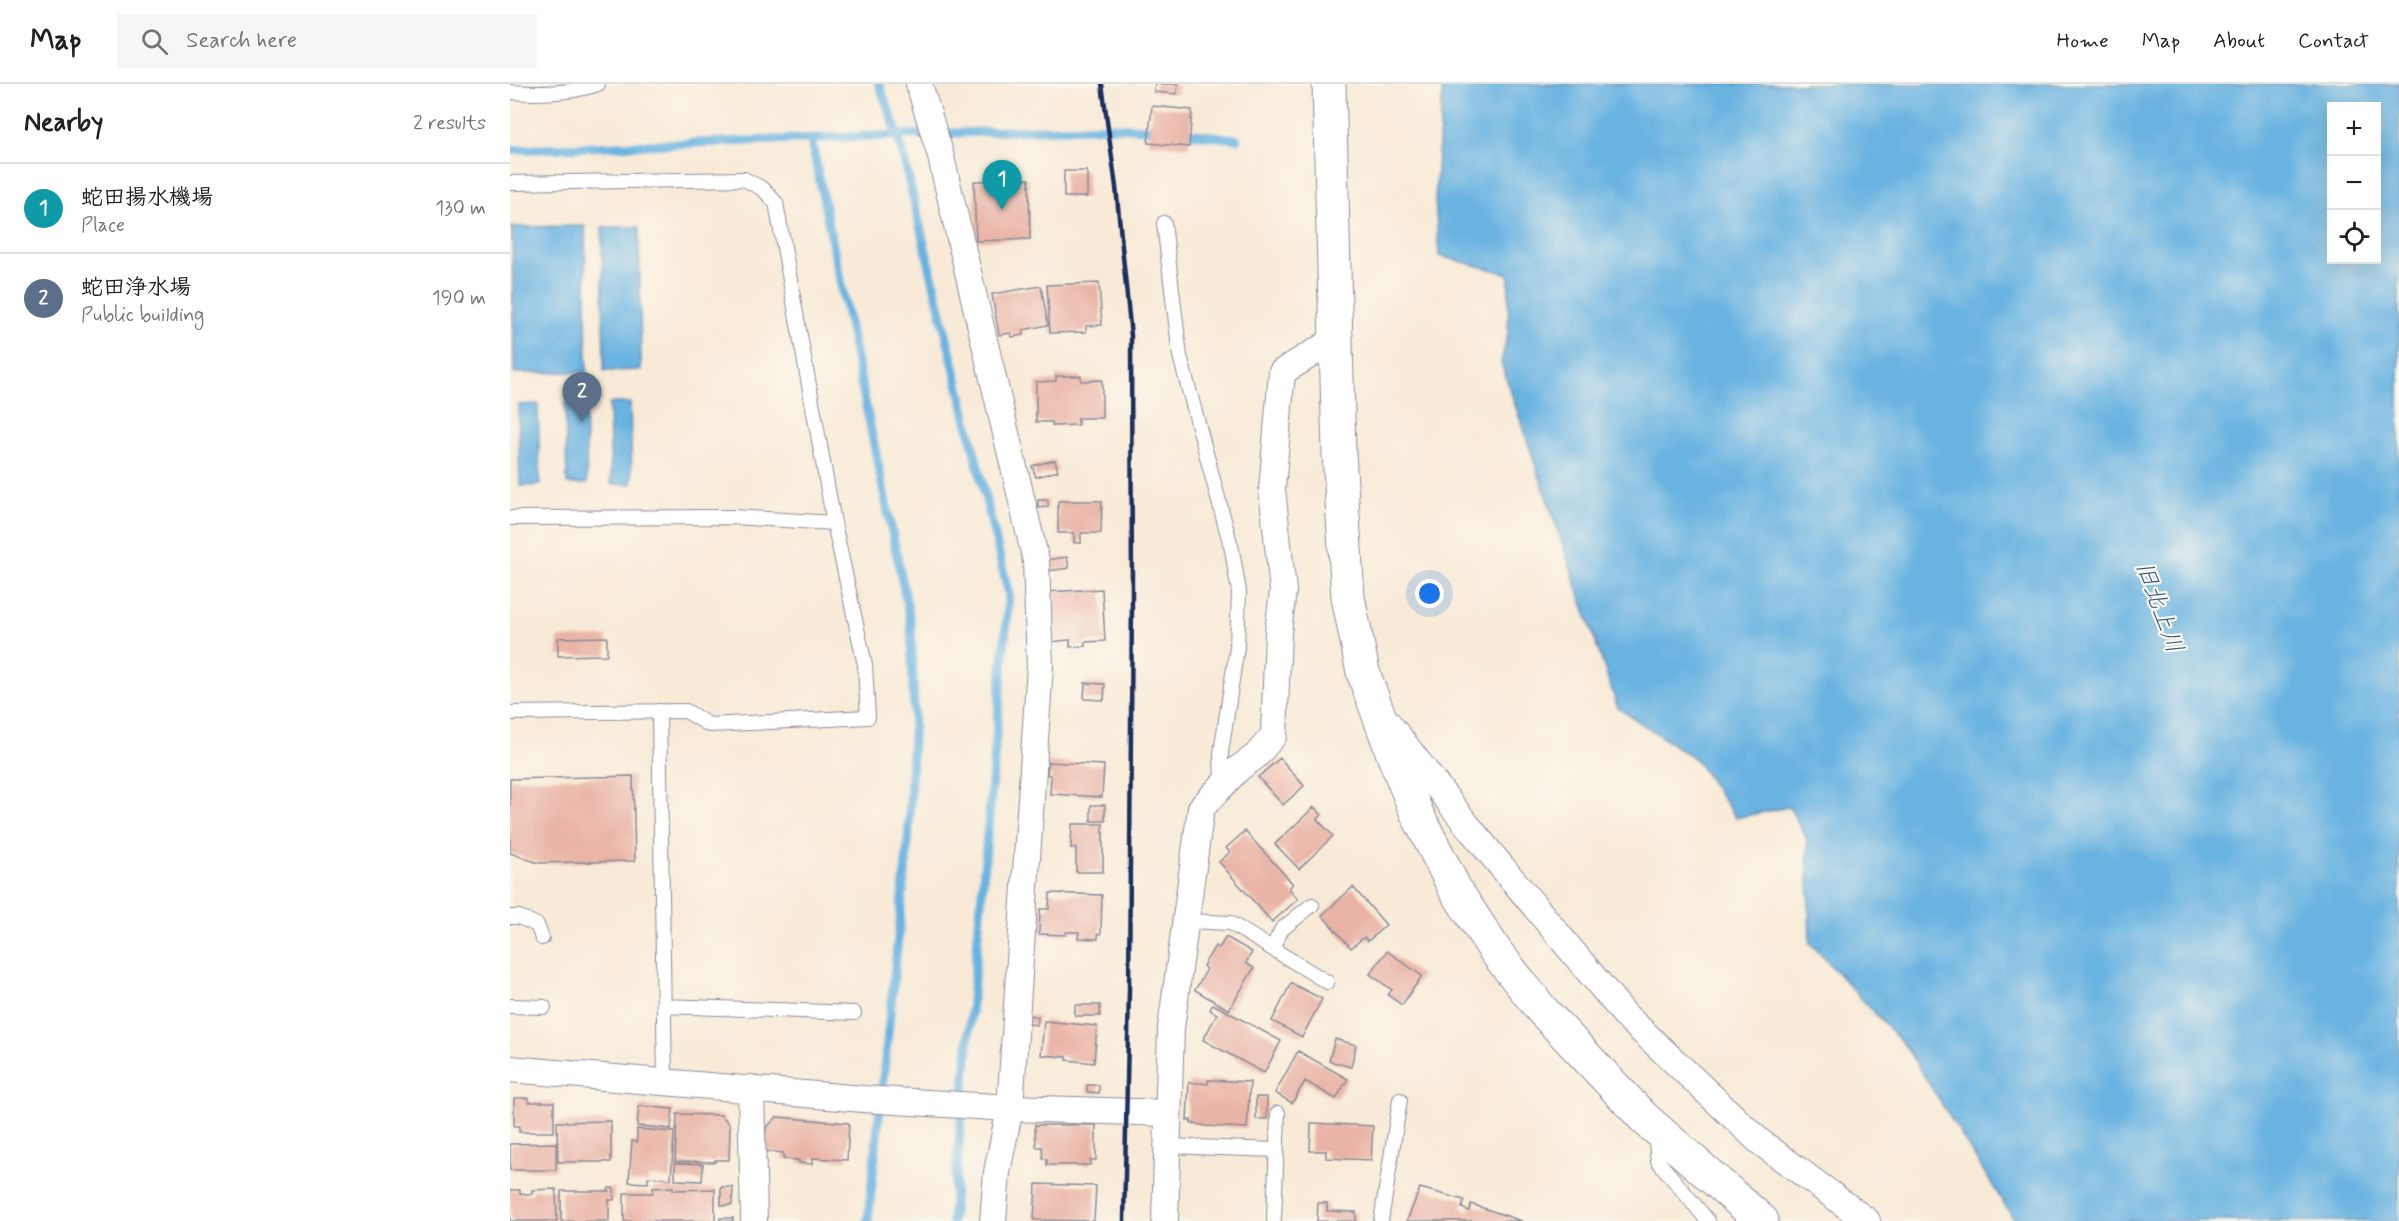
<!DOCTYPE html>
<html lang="en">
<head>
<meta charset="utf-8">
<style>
	body { margin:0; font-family:Mynerve,"Klee One",sans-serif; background:#f6f6f6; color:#202124 }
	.controls { position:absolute; right:18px; top:18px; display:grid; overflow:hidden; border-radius:0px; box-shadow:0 6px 24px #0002 }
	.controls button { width:54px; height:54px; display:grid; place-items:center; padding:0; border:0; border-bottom:2px solid #e0e0e0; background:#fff; color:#202124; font:30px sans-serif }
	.you { position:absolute; left:920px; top:510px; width:21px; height:21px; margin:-15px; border:4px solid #fff; border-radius:50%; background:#1a73e8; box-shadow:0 0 0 9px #1a73e833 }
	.badge { display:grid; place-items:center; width:39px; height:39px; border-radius:50%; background:#d1495b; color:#fff; font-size:20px; font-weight:700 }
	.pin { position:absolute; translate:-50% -50px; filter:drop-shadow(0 2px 3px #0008) }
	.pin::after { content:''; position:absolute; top:32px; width:21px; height:18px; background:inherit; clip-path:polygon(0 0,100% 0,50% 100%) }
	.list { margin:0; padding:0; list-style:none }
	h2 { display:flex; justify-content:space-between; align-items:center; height:78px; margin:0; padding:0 24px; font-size:26px }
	h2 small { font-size:20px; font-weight:400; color:#757577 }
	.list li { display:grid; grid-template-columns:39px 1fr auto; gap:18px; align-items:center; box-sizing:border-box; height:90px; padding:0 24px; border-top:2px solid #e0e0e0 }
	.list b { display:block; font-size:22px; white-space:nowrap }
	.list p { margin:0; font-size:20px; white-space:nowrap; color:#757577 }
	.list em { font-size:20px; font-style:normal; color:#757577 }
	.icon { flex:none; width:33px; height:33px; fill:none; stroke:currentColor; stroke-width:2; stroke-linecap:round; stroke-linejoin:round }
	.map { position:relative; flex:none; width:1889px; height:1137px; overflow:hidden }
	header { display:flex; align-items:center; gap:36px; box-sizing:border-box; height:84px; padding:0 30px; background:#fff; border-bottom:2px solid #e0e0e0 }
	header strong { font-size:28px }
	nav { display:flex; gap:33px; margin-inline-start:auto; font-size:21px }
	.search { width:420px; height:54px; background:#f6f6f6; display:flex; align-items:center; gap:15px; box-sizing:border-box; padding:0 21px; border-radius:0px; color:#757577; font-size:22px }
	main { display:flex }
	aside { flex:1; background:#fff }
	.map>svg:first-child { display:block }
	.water { fill:#69b3e1; stroke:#4271a0; stroke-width:1.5; fill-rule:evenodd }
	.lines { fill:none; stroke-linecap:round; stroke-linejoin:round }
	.stream { stroke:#69b3e1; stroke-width:9 }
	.building { fill:#e9b3a5 }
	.service-casing { stroke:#8a8c9a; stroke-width:16 }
	.minor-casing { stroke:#8a8c9a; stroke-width:28 }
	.tertiary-casing { stroke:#8a8c9a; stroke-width:35 }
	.service { stroke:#fff; stroke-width:14 }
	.minor { stroke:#fff; stroke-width:26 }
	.tertiary { stroke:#fff; stroke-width:33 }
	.rail { stroke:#1b2f5e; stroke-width:4.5 }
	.labels { text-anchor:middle; stroke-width:4.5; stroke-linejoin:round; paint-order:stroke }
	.water-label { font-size:24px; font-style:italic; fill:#325785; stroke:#fbf7ec }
</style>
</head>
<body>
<header>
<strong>Map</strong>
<div class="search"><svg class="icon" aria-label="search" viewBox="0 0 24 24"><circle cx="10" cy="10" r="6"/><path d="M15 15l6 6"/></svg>Search here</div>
<nav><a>Home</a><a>Map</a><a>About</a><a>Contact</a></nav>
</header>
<main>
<aside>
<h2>Nearby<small>2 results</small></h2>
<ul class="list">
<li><span class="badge" style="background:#0f9aa8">1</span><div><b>蛇田揚水機場</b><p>Place</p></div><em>130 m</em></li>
<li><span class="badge" style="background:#5c6f8a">2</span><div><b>蛇田浄水場</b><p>Public building</p></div><em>190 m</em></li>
</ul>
</aside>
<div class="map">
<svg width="1889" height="1137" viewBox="0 0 1889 1137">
	<rect width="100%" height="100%" fill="#fbf7ec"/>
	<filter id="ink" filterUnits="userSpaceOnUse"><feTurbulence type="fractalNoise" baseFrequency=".0167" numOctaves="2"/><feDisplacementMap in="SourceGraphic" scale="12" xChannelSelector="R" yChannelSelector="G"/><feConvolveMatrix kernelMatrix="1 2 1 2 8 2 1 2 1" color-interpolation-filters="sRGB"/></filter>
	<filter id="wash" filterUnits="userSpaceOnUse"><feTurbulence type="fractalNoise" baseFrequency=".008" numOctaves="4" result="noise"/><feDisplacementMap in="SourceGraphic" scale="24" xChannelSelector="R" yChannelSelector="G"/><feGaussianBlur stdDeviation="1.35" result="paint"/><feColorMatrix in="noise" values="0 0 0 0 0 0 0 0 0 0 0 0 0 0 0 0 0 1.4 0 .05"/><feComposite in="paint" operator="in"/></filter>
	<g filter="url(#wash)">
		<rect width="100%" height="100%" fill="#f8ead7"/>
		<path class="water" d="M933 0H1889V1137H1505L1396 963 1300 859 1297 755 1279 723 1226 734 1186 676 1108 624 991 279 998 248 999 190 929 172 925 115ZM1822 22H1866V176H1822Z
			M75 142 77 288 4 289 2 143Z
			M92 143H129L131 286 94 287Z
			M55 319H75L77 400H57Z
			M99 319H120L122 400H101Z
			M28 320 30 401 10 402 8 321Z"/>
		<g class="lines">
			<path class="stream" d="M369 0 388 51 499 511 442 1137
				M668 48 727 55
				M301 55 401 540 404 630 398 760 358 1137
				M0 66 604 43 651 46"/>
		</g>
		<g id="blocks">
			<path class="building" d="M645 0H668L667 10 644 8Z
				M642 22 682 26 679 63 638 59Z
				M554 87H577V113H554Z
				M519 95 520 155 466 157 464 97Z
				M589 199 592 241 576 242V248L540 249 537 201Z
				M531 202 538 241 513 246 514 251 502 253 501 249 489 251 482 210Z
				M546 292H571V297L592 296V334H568V341L542 342V338H526V298L546 297Z
				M545 376 548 387 526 393 522 382Z
				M528 416H538V423L528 424Z
				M548 417H592L591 449H571V459H564V449H548Z
				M557 473 559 484 538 487 536 476Z
				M592 505 595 557 575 558V562L560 563V556L538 558 535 508Z
				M97 553V571L48 572V554Z
				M575 599 595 600 594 616 574 615Z
				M770 674 794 702 773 721 748 693Z
				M538 678 594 681 592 713 540 710 541 691H537Z
				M123 692 125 777 28 779 0 769V695Z
				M581 721H595V737H581Z
				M804 723 812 731 807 735 823 752 789 785 765 760Z
				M562 740H593V788H566V764H561Z
				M735 747 783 800 779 804 788 815 762 838 709 778 720 768 716 764Z
				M843 803 876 841 858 857 854 853 841 864 812 831Z
				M540 809 592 811 591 850H588V855L568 854 569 848H556V851L529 850 530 825H539Z
				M716 853 742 868 736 879 744 884 719 926 685 906 697 885 693 882 705 862 709 864Z
				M877 867 912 892 892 921 878 911 882 906 860 890Z
				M781 899 812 915 792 953 762 937Z
				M703 920 771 957 754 989 693 956 707 930 700 926Z
				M565 921H590V932H565Z
				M520 931 528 933 527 941 519 940Z
				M534 937 587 942 584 979 557 976V973L531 971Z
				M825 955 846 961 841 983 819 977Z
				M788 967 838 995 826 1015 795 997 782 1019 765 1009Z
				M698 996 740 998 737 1044 696 1042 681 1039V1036H677L679 998 698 1000Z
				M577 1001H589V1009L577 1008Z
				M746 1013H757V1035H746Z
				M4 1014H18V1018H44V1048H9V1042H4Z
				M129 1022 163 1025 161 1045 127 1042Z
				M167 1030 211 1031 220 1041 219 1076H205V1078L165 1077Z
				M267 1033 339 1039 337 1076 303 1074 302 1080 289 1079V1076L273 1075V1069L254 1067 256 1044Z
				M101 1037V1078H48L47 1038Z
				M801 1039 863 1042 861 1076 816 1074V1067H800Z
				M525 1041H586V1076H580V1081H537V1075H533L532 1063H526Z
				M127 1045 164 1048 161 1095 138 1093V1099L119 1098 122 1057 127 1058Z
				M46 1059V1086H0V1060Z
				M165 1079 193 1080 192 1097 165 1096Z
				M526 1100 586 1102 584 1137 524 1136Z
				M163 1103V1106L205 1105V1137H114V1109H143V1104Z
				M211 1103H223L222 1121H211Z
				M99 1104H104V1116H99V1137H51V1107H99Z
				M910 1104 954 1116 952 1124 959 1127 961 1120 1012 1137H897Z
				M46 1105 47 1137H0V1106H10V1110H22V1106Z
				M808 1119H817V1127L846 1128V1137H807Z
				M210 1134H223V1137H210Z"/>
		</g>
	</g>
	<g filter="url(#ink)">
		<use href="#blocks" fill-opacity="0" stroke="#8a8c9a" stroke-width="1.5"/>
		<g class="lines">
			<g class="service-casing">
				<path id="service" d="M0 8C29 10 60 10 88 0
					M0 99 234 95 253 105 266 119 324 439 355 581 358 633 199 641 176 627 0 629
					M654 139 670 272 722 466 729 508 727 563 711 669 712 700
					M0 434 222 433 324 439
					M149 627 155 997
					M0 833H9L27 841 32 854
					M677 837 720 839 817 898
					M762 864 772 845 802 821
					M0 922 34 923
					M154 922 344 929
					M1145 1049 1148 1077 1198 1137
					M657 1062 766 1066
					M764 1135 768 1029
					M871 1137 890 1016"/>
			</g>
			<g class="minor-casing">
				<path id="minor" d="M409 0 430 69 526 477 530 582 500 1024 487 1088 483 1137
					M878 639 957 741 1116 932 1249 1057 1357 1137
					M0 985 353 1015 500 1024 658 1029
					M241 1004 244 1137
					M655 1137 661 944 691 724 728 685 746 672 764 651 768 548 773 507 762 405 772 288 826 255"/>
			</g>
			<g class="tertiary-casing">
				<path id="tertiary" d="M819 0 829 369 838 513 853 588 883 670 907 730 945 805 986 868 1031 925 1134 1034 1252 1137"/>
			</g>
			<use href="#service" class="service"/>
			<use href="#minor" class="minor"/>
			<use href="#tertiary" class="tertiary"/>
			<path class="rail" d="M592 0 606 103 621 252 622 511 619 906 614 1137"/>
		</g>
	</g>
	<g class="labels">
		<g class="water-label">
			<text transform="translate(1650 523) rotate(70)" y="8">旧北上川</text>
		</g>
	</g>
</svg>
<div class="controls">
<button>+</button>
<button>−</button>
<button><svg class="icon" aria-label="locate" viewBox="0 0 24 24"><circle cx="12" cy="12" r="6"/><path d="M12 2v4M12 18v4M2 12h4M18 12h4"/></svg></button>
</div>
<div class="you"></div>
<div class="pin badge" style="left:492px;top:126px;background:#0f9aa8">1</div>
<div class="pin badge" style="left:72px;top:338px;background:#5c6f8a">2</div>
</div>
</main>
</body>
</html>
